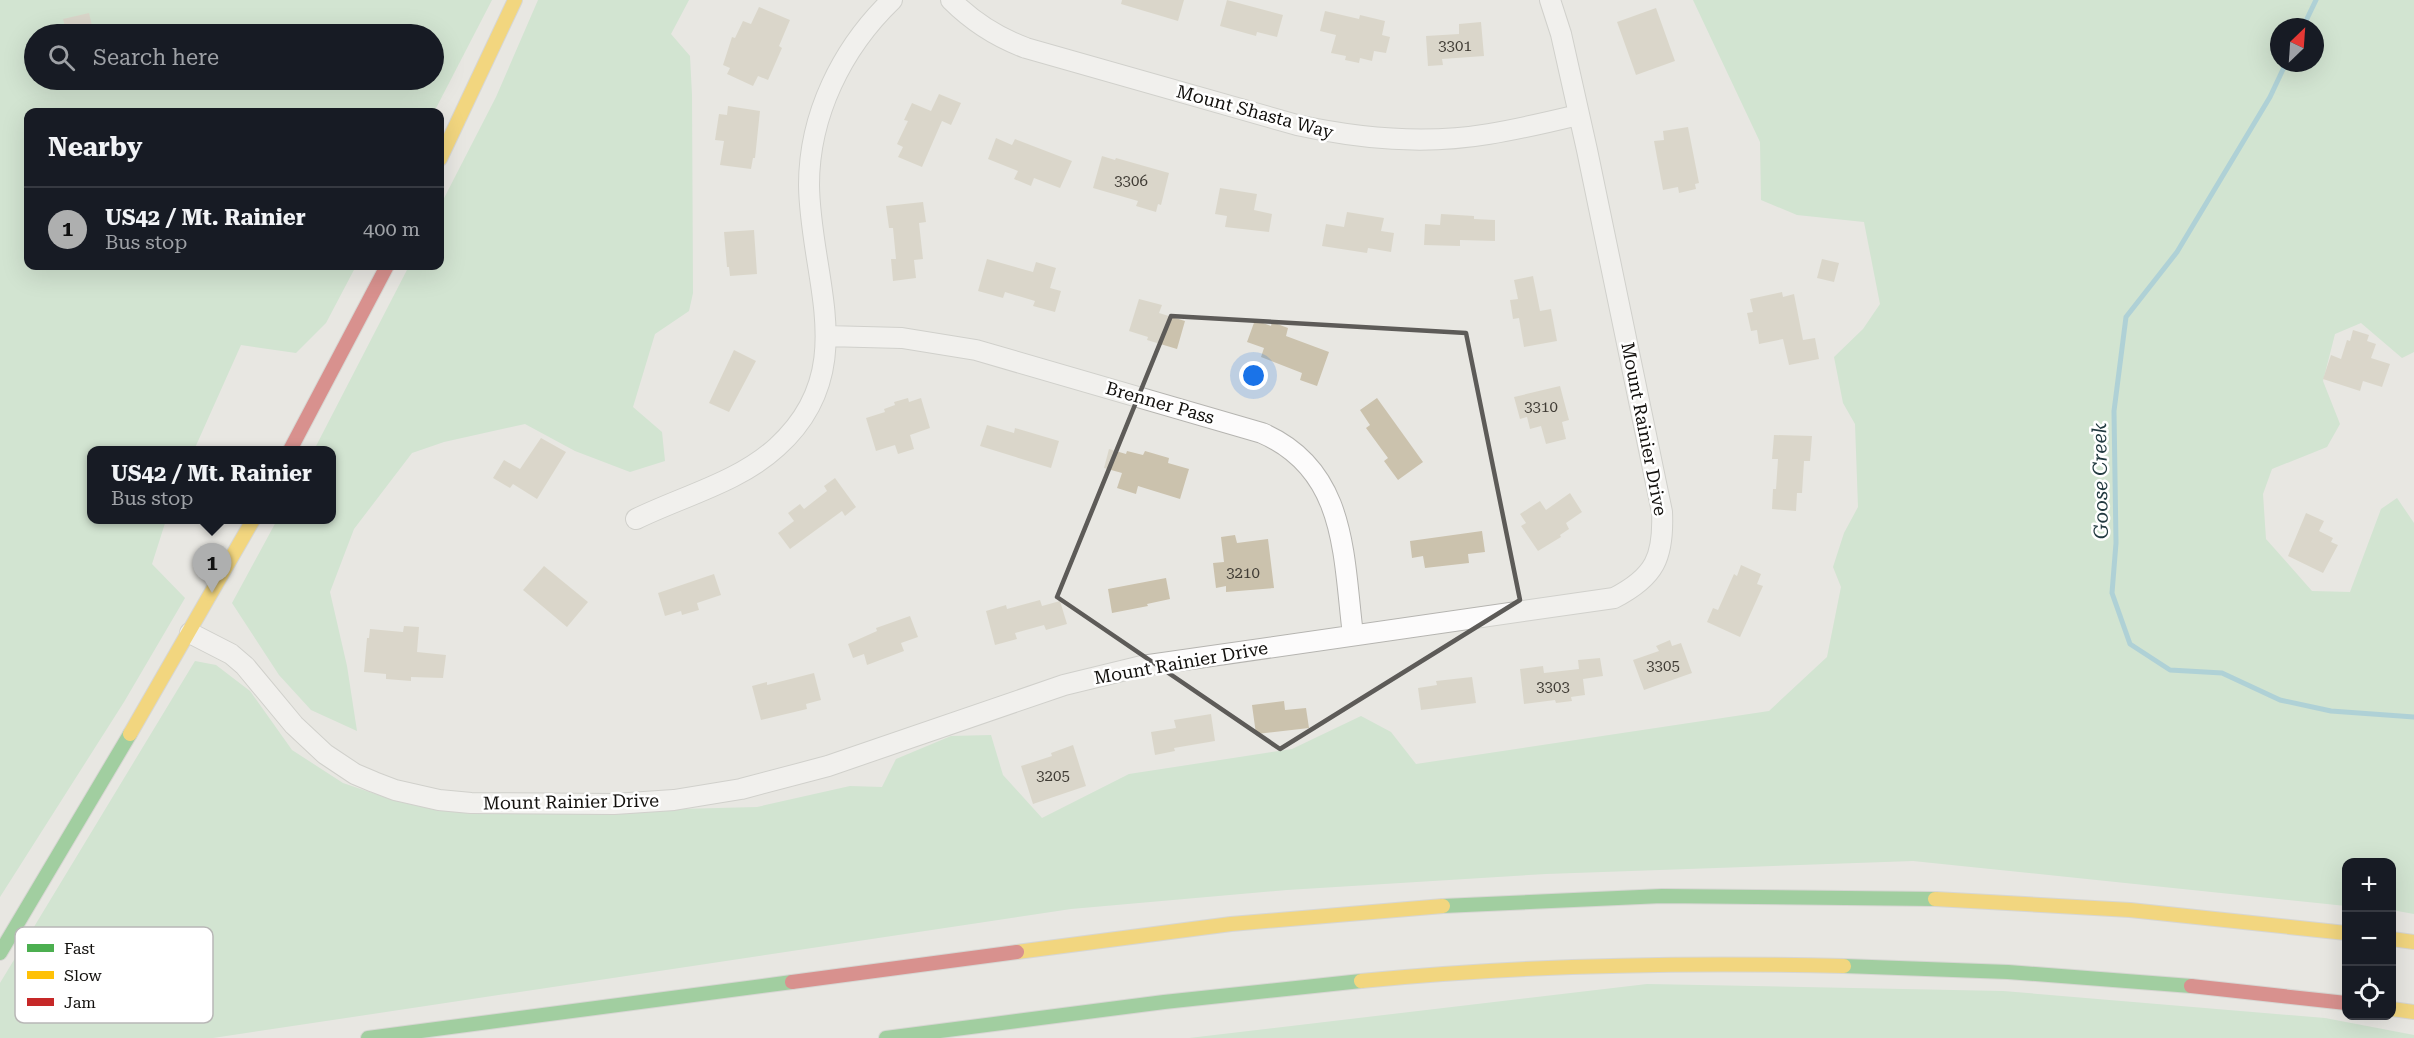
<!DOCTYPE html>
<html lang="en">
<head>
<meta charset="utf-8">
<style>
	body { margin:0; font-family:"Roboto Serif",serif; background:#242831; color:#f1f3f6 }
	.controls { position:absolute; right:18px; bottom:18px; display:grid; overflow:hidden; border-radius:12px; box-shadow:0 6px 24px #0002 }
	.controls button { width:54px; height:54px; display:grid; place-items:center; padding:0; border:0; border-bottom:2px solid #363941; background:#171b24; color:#f1f3f6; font:30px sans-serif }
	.compass { position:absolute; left:2270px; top:18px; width:54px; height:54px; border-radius:50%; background:#171b24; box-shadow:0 6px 24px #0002; rotate:25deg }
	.you { position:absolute; left:1254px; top:376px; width:21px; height:21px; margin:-15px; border:4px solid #fff; border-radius:50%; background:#1a73e8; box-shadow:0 0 0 9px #1a73e833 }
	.badge { display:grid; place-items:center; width:39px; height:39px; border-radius:50%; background:#aeafaf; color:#111; font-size:20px; font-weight:700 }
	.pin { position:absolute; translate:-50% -50px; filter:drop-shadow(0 2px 3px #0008) }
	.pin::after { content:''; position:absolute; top:32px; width:21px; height:18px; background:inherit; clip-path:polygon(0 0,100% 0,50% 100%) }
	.popup { position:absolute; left:87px; top:446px; width:249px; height:78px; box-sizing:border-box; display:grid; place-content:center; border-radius:12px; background:#171b24; filter:drop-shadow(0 2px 4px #0005); font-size:20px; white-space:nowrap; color:#9ea1a6 }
	.popup b { font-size:22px; color:#f1f3f6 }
	.popup::after { content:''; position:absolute; left:50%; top:100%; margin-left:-12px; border:12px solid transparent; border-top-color:#171b24 }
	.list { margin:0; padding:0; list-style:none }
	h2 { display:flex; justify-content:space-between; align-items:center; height:78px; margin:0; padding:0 24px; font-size:26px }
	h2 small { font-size:20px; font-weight:400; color:#9ea1a6 }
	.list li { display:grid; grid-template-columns:39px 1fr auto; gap:18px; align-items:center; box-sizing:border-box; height:84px; padding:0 24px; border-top:2px solid #363941 }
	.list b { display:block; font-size:22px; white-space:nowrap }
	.list p { margin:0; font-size:20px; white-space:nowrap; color:#9ea1a6 }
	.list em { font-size:20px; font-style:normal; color:#9ea1a6 }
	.icon { flex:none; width:33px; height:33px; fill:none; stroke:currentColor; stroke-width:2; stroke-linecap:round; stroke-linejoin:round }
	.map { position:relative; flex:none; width:2414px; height:1038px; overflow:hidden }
	.search { position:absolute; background:#171b24; box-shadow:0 6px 24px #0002; left:24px; top:24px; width:420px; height:66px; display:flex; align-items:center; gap:15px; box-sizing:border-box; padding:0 21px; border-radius:33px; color:#9ea1a6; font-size:22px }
	.panel { position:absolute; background:#171b24; box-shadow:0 6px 24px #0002; left:24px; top:108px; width:420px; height:162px; border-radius:12px }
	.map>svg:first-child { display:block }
	.green { fill:#b8dfbd; fill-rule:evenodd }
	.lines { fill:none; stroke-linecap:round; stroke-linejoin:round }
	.stream { stroke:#6cb6c7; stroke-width:5 }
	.building { fill:#cbc2ad }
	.street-casing { stroke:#b5b4b0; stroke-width:22 }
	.fast-casing { stroke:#c3c2c0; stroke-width:16 }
	.slow-casing { stroke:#c3c2c0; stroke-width:16 }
	.jam-casing { stroke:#c3c2c0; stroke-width:16 }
	.street { stroke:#fcfbfb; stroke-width:20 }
	.fast { stroke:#4caf50; stroke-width:14 }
	.slow { stroke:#ffc107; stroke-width:14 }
	.jam { stroke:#c62828; stroke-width:14 }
	.marked { fill:none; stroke:#5d5b58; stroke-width:4.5; stroke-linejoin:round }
	.labels { text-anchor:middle; stroke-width:5; stroke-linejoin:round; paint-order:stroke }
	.number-label { font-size:15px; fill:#403c35 }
	.street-label { font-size:18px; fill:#12100d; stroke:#fff }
	.water-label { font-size:20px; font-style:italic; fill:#223a40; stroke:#fff }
	.key { fill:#fff; stroke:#b8b7b6; stroke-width:1.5 }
	.key-label { font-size:16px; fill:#12100d }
</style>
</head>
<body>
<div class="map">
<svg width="2414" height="1038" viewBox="0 0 2414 1038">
	<rect width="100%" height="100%" fill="#e8e7e2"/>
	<path class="green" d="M0 0H492L434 112H28V266H356L326 323 296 353 241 345 194 450H92V520H166L152 564 185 598 124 702 0 897ZM34 34H434V80H34Z
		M538 0H689L671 34 690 56 692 95 693 293 689 311 655 334 633 407 662 432 665 461 630 472 575 451 525 424 444 442 412 453 354 529 330 592 347 666 357 731 311 710 279 675 232 603 277 520H332V450H314L409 266H440V206L496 97Z
		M1693 0H2414V352L2402 358 2361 323 2335 334 2323 381 2340 424 2327 447 2272 469 2263 494 2266 539 2312 591 2350 592 2381 509 2397 498 2414 523V914L2392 910V862H2346V906L1913 861 1546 874 1287 890 1071 909 213 1038H0V983L195 661 216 665 250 691 292 750 343 783 393 800 525 813 757 807 850 786 882 787 896 759 951 736 991 735 1003 775 1042 818 1129 774 1292 749 1361 716 1391 732 1416 764 1769 711 1827 657 1841 587 1833 567 1844 533 1858 507 1855 424 1843 403 1834 357 1863 329 1880 304 1864 222 1797 215 1761 200 1760 142ZM2279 27H2315V63H2279Z
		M1647 984 2003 991 2325 1018 2414 1035V1038H1189Z"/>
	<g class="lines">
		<path class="stream" d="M2303 27 2316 0
			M2286 63 2270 97 2177 252 2126 317 2114 411 2116 543 2112 593 2130 644 2170 670 2222 673 2280 700 2331 711 2414 717"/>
	</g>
	<path class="building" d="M1122 0H1184L1178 21 1121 4Z
		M1227 0 1283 15 1277 37 1257 32 1256 36 1220 26Z
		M759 7 790 20 779 46 782 48 768 80 758 76 753 86 727 74 730 68 723 65 732 37 735 38 743 21 751 24Z
		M1656 8 1675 61 1636 75 1617 22Z
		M1325 11 1359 19 1360 15 1385 21 1382 35 1390 37 1386 53 1374 51 1372 61 1360 58 1359 63 1345 60 1346 56 1331 53 1336 35 1320 31Z
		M89 13 94 34H67L63 19Z
		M1481 22 1484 56 1442 59 1443 65 1428 66 1426 36 1459 34V24Z
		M939 94 961 103 951 125 942 121 922 167 898 157 903 147 897 144 908 121 904 120 912 103 931 111Z
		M728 106 760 111 755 158H753L751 169 720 165 724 141 715 140 719 114 727 115Z
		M1688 127 1699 183 1695 184 1696 189 1679 193 1678 187 1663 190 1654 141 1664 140 1663 131Z
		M996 138 1012 145 1015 139 1072 161 1060 188 1034 178 1031 186 1014 179 1018 171 988 159Z
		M1102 156 1115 160 1116 158 1169 173 1161 205 1158 204 1156 212 1136 206 1138 201 1093 188Z
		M1220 188 1257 194 1254 210 1272 214 1269 232 1225 227 1227 216 1215 214Z
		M923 202 926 222 919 223 923 259 914 260 916 278 893 281 891 259H896L893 228H889L886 206Z
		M1347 212 1384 218 1381 231 1394 233 1391 252 1368 248 1367 253 1322 246 1326 224 1344 227Z
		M1441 214 1474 216V219L1495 220V241L1460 240V246L1424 245 1425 224 1440 225Z
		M754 230 757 274 730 276 729 267H727L724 232Z
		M987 259 1033 272 1036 262 1056 268 1050 288 1061 291 1055 312 1033 306 1035 301 1005 292 1003 298 978 291Z
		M1822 259 1839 263 1834 282 1817 278Z
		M1533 276 1540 311 1551 309 1557 341 1524 347 1519 318 1513 319 1510 300 1518 299 1514 280Z
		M1782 292 1783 297 1794 294 1803 340 1815 338 1819 359 1789 365 1783 339 1759 344 1757 330 1751 331 1747 313 1753 312 1750 299Z
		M1139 299 1162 305 1159 313 1185 321 1177 349 1147 340 1148 337 1129 331Z
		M1255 320 1271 326 1272 322 1288 328 1286 336 1329 352 1317 386 1300 380 1302 373 1261 357 1264 348 1247 342Z
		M2353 330 2369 335 2367 341 2376 344 2371 358 2390 364 2382 387 2363 381 2360 391 2323 379 2331 355 2341 359 2347 340 2350 341Z
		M734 350 756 361 729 412 709 403Z
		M1560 386 1569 420 1562 422 1566 439 1546 444 1541 426 1530 429 1527 417 1520 419 1514 397Z
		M908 398 909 402 921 398 930 428 910 435 914 449 898 454 895 445 876 451 866 418 885 412 884 409 895 405 894 402Z
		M1377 398 1423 462 1398 480 1384 461 1388 458 1366 428 1370 425 1360 410Z
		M987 425 1014 433 1015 428 1059 441 1051 468 980 446Z
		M1774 435 1812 436 1810 461H1804L1802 493H1797L1796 511 1772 509 1773 489H1776L1778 459H1772Z
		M541 438 566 452 537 499 513 484 510 488 493 478 504 460 520 469Z
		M1109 449 1126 454 1127 451 1143 455 1145 451 1169 458 1168 463 1189 469 1180 499 1138 486 1136 494 1117 488 1122 473 1104 468Z
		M835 478 856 507 845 516 842 511 790 549 778 533 794 521 788 513 800 504 804 509 827 491 824 486Z
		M1570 493 1582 512 1566 523 1569 529 1560 535 1561 537 1538 551 1521 526 1526 523 1520 514 1540 501 1546 510Z
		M2306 513 2324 521 2319 531 2333 538 2331 542 2338 545 2323 573 2288 556Z
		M1482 531 1485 552 1468 554 1469 563 1425 568 1423 556 1412 558 1410 541Z
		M1235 535 1237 543 1268 539 1274 588 1226 592V586L1216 588 1213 563 1224 562 1221 537Z
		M1741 565 1761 574 1757 584 1763 586 1740 637 1707 622 1713 608 1718 610 1734 574 1737 576Z
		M544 566 588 602 567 627 523 590Z
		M714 574 721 595 697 603 699 610 682 615 681 611 665 616 658 593Z
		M1166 578 1170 599 1147 604 1148 606 1112 613 1108 589Z
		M1040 600 1042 606 1060 601 1067 624 1046 630 1044 625 1015 633 1017 639 995 645 986 611 1006 605 1007 609Z
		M910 616 918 637 901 643 904 651 867 665 864 654 853 658 848 644 877 631 876 628Z
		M404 626 419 627 417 652 446 655 443 678 411 677V681L386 679V674L364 672 367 638H369L370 629 403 632Z
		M1670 640 1672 646 1681 643 1692 673 1644 690 1633 660 1659 651 1656 646Z
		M1600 658 1603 676 1583 679 1585 695 1571 697 1572 701 1556 703 1555 700 1524 704 1520 669 1543 666 1544 673 1579 669 1578 660Z
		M814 673 821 700 806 704 807 709 761 720 752 686 767 682V685Z
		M1472 677 1476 703 1421 710 1418 688 1437 685 1436 681Z
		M1284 701 1285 710 1306 708 1309 728 1256 734 1252 705Z
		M1211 714 1215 741 1174 748 1175 751 1155 755 1151 732 1176 728 1174 720Z
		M1073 745 1086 786 1033 804 1021 766 1052 756 1051 753Z"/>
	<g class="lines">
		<g class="street-casing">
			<path id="street" d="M951 0C973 22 996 37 1026 48L1297 125C1361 139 1424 145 1489 134 1519 129 1549 122 1578 115
				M826 336 902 338 976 350 1262 433C1347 470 1343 555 1353 635
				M636 519C683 496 739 482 777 447 862 370 810 279 809 185 809 115 842 48 892 0
				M190 633 231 654 245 666 294 725 325 754 355 774 374 782 395 790 439 800 471 803 614 804 674 800 741 789 828 766 1064 685 1142 666 1614 598C1655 577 1664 557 1662 512L1587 150 1561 34 1550 0"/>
		</g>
		<g class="fast-casing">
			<path id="fast" d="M1443 906 1662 896 1935 899
				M0 953 130 734
				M1844 966 2008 972 2191 986
				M368 1038 792 982
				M886 1038 1164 1002 1361 981"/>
		</g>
		<g class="slow-casing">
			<path id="slow" d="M440 159 515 0
				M130 734 253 520
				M1935 899 2130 910 2346 933
				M2392 939 2414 942
				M1017 952 1231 924 1443 906
				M1361 981C1522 965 1683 962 1844 966
				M2392 1009 2414 1012"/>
		</g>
		<g class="jam-casing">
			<path id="jam" d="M290 450 387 266
				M792 982 1017 952
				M2191 986 2346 1003"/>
		</g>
		<use href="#street" class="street"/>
		<use href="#fast" class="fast"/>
		<use href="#slow" class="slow"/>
		<use href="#jam" class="jam"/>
	</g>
	<path d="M0 0H2414V1038H0ZM1171 316 1466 333 1520 600 1280 749 1057 597Z" fill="#e8e7e2" fill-opacity=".55" fill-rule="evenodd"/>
	<path class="marked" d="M1171 316 1466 333 1520 600 1280 749 1057 597Z"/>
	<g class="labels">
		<g class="number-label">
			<text x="1455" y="51">3301</text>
			<text x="1131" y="186">3306</text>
			<text x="1541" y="412">3310</text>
			<text x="1243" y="578">3210</text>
			<text x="1663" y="671">3305</text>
			<text x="1553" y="692">3303</text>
			<text x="1053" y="781">3205</text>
		</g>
		<g class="street-label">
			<text transform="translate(1255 112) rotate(15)" y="6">Mount Shasta Way</text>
			<text transform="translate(1160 403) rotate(16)" y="6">Brenner Pass</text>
			<text transform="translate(1644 429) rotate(79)" y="6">Mount Rainier Drive</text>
			<text transform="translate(1181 663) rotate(-10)" y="6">Mount Rainier Drive</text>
			<text transform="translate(571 802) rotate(-1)" y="6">Mount Rainier Drive</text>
		</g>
		<g class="water-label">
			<text transform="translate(2100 481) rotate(-91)" y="7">Goose Creek</text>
		</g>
	</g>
	<rect x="15" y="927" width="198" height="96" rx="9" class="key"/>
	<rect x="27" y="944" width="27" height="8" fill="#4caf50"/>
	<rect x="27" y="971" width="27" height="8" fill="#ffc107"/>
	<rect x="27" y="998" width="27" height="8" fill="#c62828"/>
	<g class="key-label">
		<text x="64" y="954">Fast</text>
		<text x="64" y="981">Slow</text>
		<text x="64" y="1008">Jam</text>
	</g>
</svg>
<div class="controls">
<button>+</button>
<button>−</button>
<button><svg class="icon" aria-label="locate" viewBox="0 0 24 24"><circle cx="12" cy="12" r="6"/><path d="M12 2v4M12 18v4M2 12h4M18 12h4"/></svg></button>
</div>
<svg class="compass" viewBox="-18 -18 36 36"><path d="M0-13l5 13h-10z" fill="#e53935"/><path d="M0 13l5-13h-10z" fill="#9ea1a6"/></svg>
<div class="you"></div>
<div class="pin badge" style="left:212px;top:593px">1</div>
<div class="popup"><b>US42 / Mt. Rainier</b>Bus stop</div>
<div class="search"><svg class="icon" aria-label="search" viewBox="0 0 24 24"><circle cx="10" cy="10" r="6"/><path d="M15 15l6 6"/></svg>Search here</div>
<section class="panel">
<h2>Nearby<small></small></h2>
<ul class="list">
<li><span class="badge">1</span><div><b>US42 / Mt. Rainier</b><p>Bus stop</p></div><em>400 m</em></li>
</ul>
</section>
</div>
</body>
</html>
